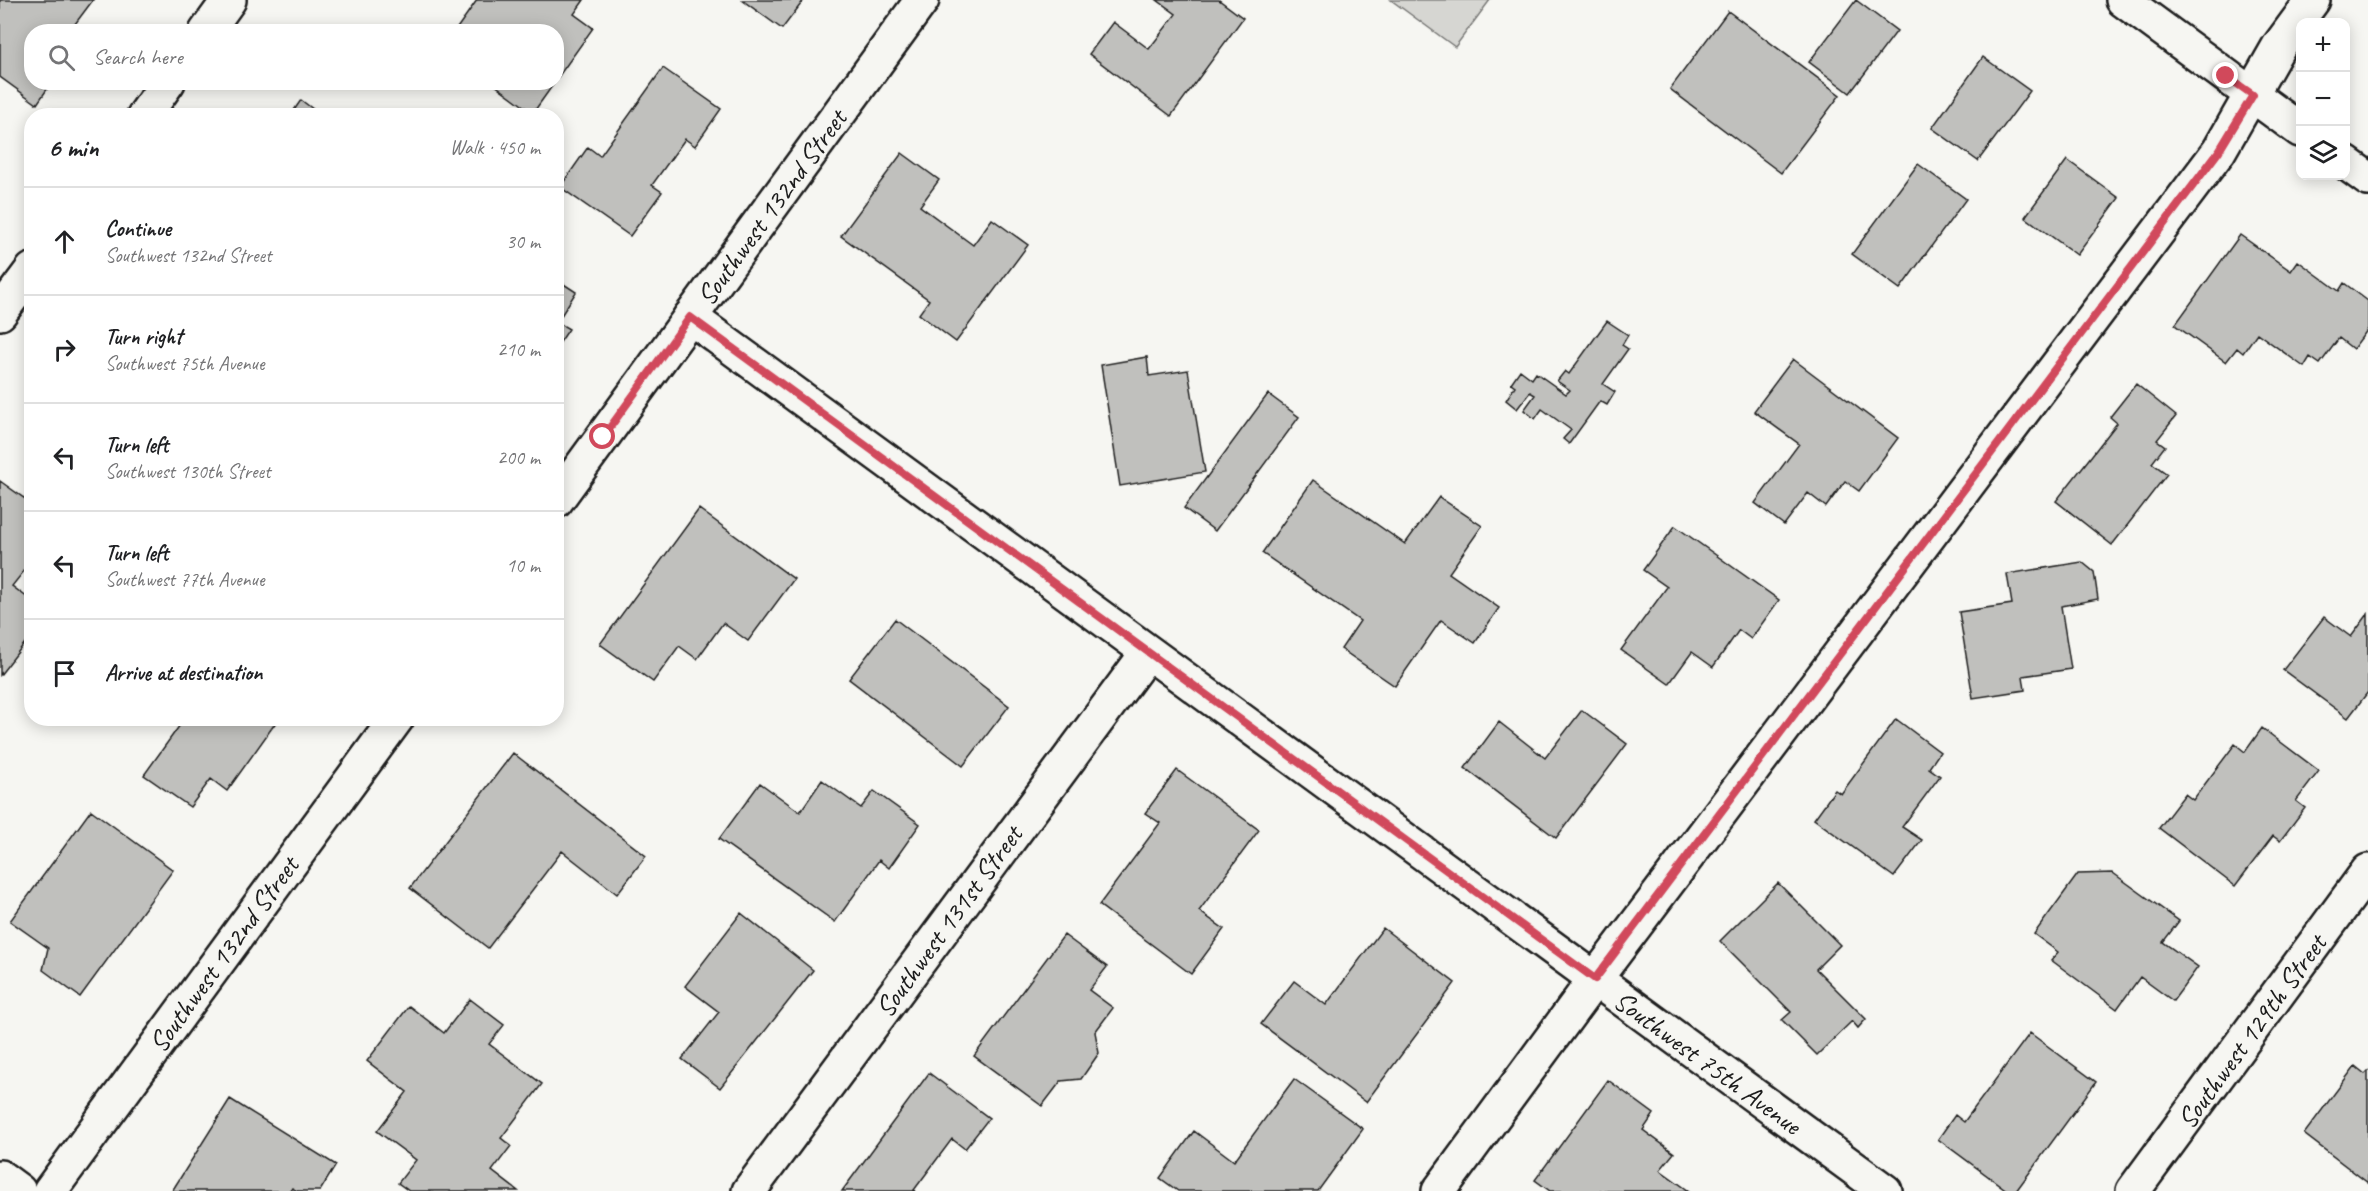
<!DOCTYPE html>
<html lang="en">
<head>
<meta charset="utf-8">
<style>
	body { margin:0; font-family:Caveat,sans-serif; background:#f2f2f2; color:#202124 }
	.controls { position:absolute; right:18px; top:18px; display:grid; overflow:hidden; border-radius:12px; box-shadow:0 3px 15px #0003 }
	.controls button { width:54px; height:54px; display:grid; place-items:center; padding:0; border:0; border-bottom:2px solid #e0e0e0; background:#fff; color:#202124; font:30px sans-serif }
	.stop { position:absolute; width:18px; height:18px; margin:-14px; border:4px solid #d1495b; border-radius:50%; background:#fff }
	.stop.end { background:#d1495b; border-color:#fff; box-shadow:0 2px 6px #0008 }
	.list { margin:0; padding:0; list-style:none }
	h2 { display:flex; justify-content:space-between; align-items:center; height:78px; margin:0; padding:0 24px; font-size:26px }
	h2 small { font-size:20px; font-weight:400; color:#757577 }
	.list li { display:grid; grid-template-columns:39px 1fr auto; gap:18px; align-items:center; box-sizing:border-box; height:108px; padding:0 24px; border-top:2px solid #e0e0e0 }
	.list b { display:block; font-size:22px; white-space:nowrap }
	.list p { margin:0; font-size:20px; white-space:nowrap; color:#757577 }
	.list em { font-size:20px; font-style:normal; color:#757577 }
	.icon { flex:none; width:33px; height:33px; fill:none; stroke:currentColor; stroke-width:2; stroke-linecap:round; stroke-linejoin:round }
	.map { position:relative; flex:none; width:2368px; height:1191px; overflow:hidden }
	.search { position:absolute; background:#fff; box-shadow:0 3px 15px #0003; left:24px; top:24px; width:540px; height:66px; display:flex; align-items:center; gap:15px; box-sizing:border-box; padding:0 21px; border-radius:24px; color:#757577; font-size:22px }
	.panel { position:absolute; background:#fff; box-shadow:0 3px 15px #0003; left:24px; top:108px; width:540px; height:618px; border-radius:24px }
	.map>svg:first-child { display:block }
	.green { fill:#d6d6d2; stroke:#797977; stroke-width:1.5 }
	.building { fill:#c0c0bd; stroke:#1c1c1c; stroke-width:1.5 }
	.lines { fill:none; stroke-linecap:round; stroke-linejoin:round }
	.street-casing { stroke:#1c1c1c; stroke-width:38 }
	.secondary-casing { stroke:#1c1c1c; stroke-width:38 }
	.street { stroke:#f6f6f2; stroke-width:33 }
	.secondary { stroke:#f6f6f2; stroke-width:33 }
	.route { stroke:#d1495b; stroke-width:8 }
	.labels { text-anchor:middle; stroke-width:4.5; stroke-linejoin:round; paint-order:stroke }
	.street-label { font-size:28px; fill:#1c1c1c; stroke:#f6f6f2 }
</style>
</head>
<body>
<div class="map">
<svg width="2368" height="1191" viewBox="0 0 2368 1191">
	<rect width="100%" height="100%" fill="#f6f6f2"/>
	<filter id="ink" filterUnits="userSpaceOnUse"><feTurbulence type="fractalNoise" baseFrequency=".0167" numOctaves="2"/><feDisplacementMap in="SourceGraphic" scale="12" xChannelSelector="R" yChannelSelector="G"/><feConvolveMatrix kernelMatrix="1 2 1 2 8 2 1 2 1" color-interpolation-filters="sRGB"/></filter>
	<g filter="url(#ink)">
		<path class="green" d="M1391 0H1490L1455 47Z"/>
		<path class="building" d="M0 0H93L69 32H32V82H52L37 104 0 77Z
			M477 0H584L574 14 593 28 556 80V32L455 31Z
			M742 0H804L782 29Z
			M1157 0H1219L1243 18 1171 116 1089 54 1113 22 1149 49 1176 14Z
			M1856 0 1897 31 1850 93 1809 62Z
			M1728 11 1840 95 1781 173 1670 89Z
			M1983 57 2030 91 1978 161 1932 128Z
			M663 68 721 109 695 146 685 139 652 185 662 192 630 236 560 187 588 147 600 156Z
			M491 82H555L533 113Z
			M301 100 322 116H290Z
			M902 153 939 180 920 206 973 245 992 219 1028 245 956 342 919 314 929 300 841 236Z
			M2067 160 2119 198 2077 255 2025 217Z
			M1918 164 1966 199 1900 289 1852 254Z
			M2240 235 2291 271 2298 261 2339 291 2344 283 2368 301V329L2353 349 2339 338 2320 364 2310 357 2304 367 2257 333 2243 353 2237 348 2226 362 2175 325Z
			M556 279 576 292 557 322 569 329 556 348Z
			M1607 321 1628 335 1622 345 1628 349 1603 384 1615 392 1607 405 1600 401 1569 444 1563 439 1571 430 1542 409 1535 419 1524 410 1535 395 1530 392 1517 409 1506 400 1515 386 1511 383 1520 370 1532 379 1536 373 1566 394 1570 390 1557 381 1565 371 1569 374Z
			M1147 357 1149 376 1188 370 1205 472 1120 486 1101 365Z
			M1793 359 1898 438 1859 491 1845 481 1826 507 1808 493 1784 525 1755 503 1799 444 1754 411Z
			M2136 384 2176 416 2157 440 2165 446 2152 463 2167 474 2112 545 2056 501 2117 423 2110 417Z
			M1268 394 1299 417 1215 531 1184 508Z
			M1313 480 1405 544 1439 497 1482 526 1449 573 1499 608 1475 643 1441 620 1395 686 1341 649 1360 621 1262 553Z
			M0 481 32 504V561L12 586 32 601V634L0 675Z
			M699 509 794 579 748 641 723 623 697 659 679 646 653 682 600 644Z
			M1675 526 1779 600 1751 639 1739 630 1713 667 1692 652 1669 684 1621 650 1667 587 1643 570Z
			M2082 562 2094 572 2098 599 2061 606 2071 669 2023 676 2025 690 1973 698 1959 612 2012 604 2007 574Z
			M2368 614V692L2348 718 2283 670 2324 617 2351 637Z
			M895 619 1009 706 963 766 849 679Z
			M1582 710 1627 744 1556 838 1465 768 1499 722 1545 758Z
			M185 718H279L227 791 211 779 190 807 144 775Z
			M1896 719 1940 752 1929 768 1940 776 1902 827 1922 840 1894 877 1814 819 1835 790 1841 794Z
			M2262 728 2319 771 2296 801 2305 808 2280 841 2273 836 2235 886 2159 828 2185 794 2193 800 2235 744 2245 752Z
			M513 753 646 856 617 894 562 851 488 948 410 888Z
			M1177 770 1259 830 1199 911 1224 929 1191 974 1099 905 1160 823 1145 813Z
			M822 780 861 808 874 791 920 824 889 868 879 860 835 922 719 839 760 783 800 812Z
			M91 810 173 870 80 997 43 970 48 948 10 921Z
			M2113 873 2179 921 2163 942 2198 967 2173 1001 2140 977 2117 1009 2051 960 2058 952 2034 934 2078 874Z
			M1778 883 1840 945 1816 969 1866 1019 1858 1028 1852 1021 1817 1055 1782 1020 1791 1012 1720 941Z
			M741 913 813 970 720 1088 682 1059 719 1012 685 986Z
			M1383 928 1455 983 1366 1102 1261 1024 1294 981 1326 1005Z
			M1064 935 1107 967 1089 990 1113 1008 1095 1032 1099 1053 1081 1079 1061 1081 1042 1106 974 1056Z
			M470 999 504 1025 489 1044 542 1084 501 1138 511 1146 492 1171 518 1191H409L398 1183 416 1160 377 1131 407 1092 367 1061 409 1006 444 1033Z
			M2030 1033 2096 1082 2016 1191H2008L1938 1139 1955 1115 1964 1122Z
			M2355 1066 2365 1074 2368 1071V1183L2304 1134Z
			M929 1073 989 1118 965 1149 952 1139 914 1190 916 1191H842Z
			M1294 1079 1363 1129 1318 1191H1178L1160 1178 1194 1131 1234 1161Z
			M1608 1080 1654 1114 1643 1130 1674 1153 1660 1170 1689 1191H1550L1535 1180Z
			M230 1099 336 1165 320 1191H297L292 1188 290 1191H172Z"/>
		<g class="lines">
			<g class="street-casing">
				<path id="street" d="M206 32 229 0
					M144 116 168 82
					M0 313 32 270
					M690 317 1885 1191
					M0 1177 19 1191
					M749 1191 1148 652
					M1439 1191 1595 979 2219 151 2279 46 2313 0
					M2133 1191 2368 871"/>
			</g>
			<g class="secondary-casing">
				<path id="secondary" d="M2123 0 2300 130
					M2346 163 2368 179
					M556 501 922 0
					M50 1191 397 718"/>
			</g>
			<use href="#street" class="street"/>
			<use href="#secondary" class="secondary"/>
		</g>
	</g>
	<g class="lines" filter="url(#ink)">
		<path class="route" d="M603 437 690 317 1595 979 2219 151 2253 95 2226 76"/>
	</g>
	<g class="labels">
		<g class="street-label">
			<text transform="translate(771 207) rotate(-54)" y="10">Southwest 132nd Street</text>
			<text transform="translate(948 921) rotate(-54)" y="10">Southwest 131st Street</text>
			<text transform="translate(223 954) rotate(-54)" y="10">Southwest 132nd Street</text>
			<text transform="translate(2251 1031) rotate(-54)" y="10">Southwest 129th Street</text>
			<text transform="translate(1708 1062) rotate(36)" y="10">Southwest 75th Avenue</text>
		</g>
	</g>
</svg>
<div class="controls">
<button>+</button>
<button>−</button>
<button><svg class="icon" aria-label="layers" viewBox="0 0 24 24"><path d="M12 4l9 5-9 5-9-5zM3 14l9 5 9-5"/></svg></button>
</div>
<div class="stop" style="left:603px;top:437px"></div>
<div class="stop end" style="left:2226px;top:76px"></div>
<div class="search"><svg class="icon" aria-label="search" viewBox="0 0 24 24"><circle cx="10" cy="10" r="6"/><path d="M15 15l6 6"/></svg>Search here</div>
<section class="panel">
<h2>6 min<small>Walk · 450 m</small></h2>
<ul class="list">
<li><svg class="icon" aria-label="ahead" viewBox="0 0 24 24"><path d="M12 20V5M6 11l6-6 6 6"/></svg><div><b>Continue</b><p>Southwest 132nd Street</p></div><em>30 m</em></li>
<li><svg class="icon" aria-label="right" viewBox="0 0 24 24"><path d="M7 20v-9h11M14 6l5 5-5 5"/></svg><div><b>Turn right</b><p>Southwest 75th Avenue</p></div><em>210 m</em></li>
<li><svg class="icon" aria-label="left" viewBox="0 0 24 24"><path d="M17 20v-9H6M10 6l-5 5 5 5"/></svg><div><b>Turn left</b><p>Southwest 130th Street</p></div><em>200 m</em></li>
<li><svg class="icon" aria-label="left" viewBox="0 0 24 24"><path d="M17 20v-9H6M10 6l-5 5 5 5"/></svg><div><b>Turn left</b><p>Southwest 77th Avenue</p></div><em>10 m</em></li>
<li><svg class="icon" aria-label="arrive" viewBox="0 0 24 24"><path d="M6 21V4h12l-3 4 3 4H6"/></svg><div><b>Arrive at destination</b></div></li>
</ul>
</section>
</div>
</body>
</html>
